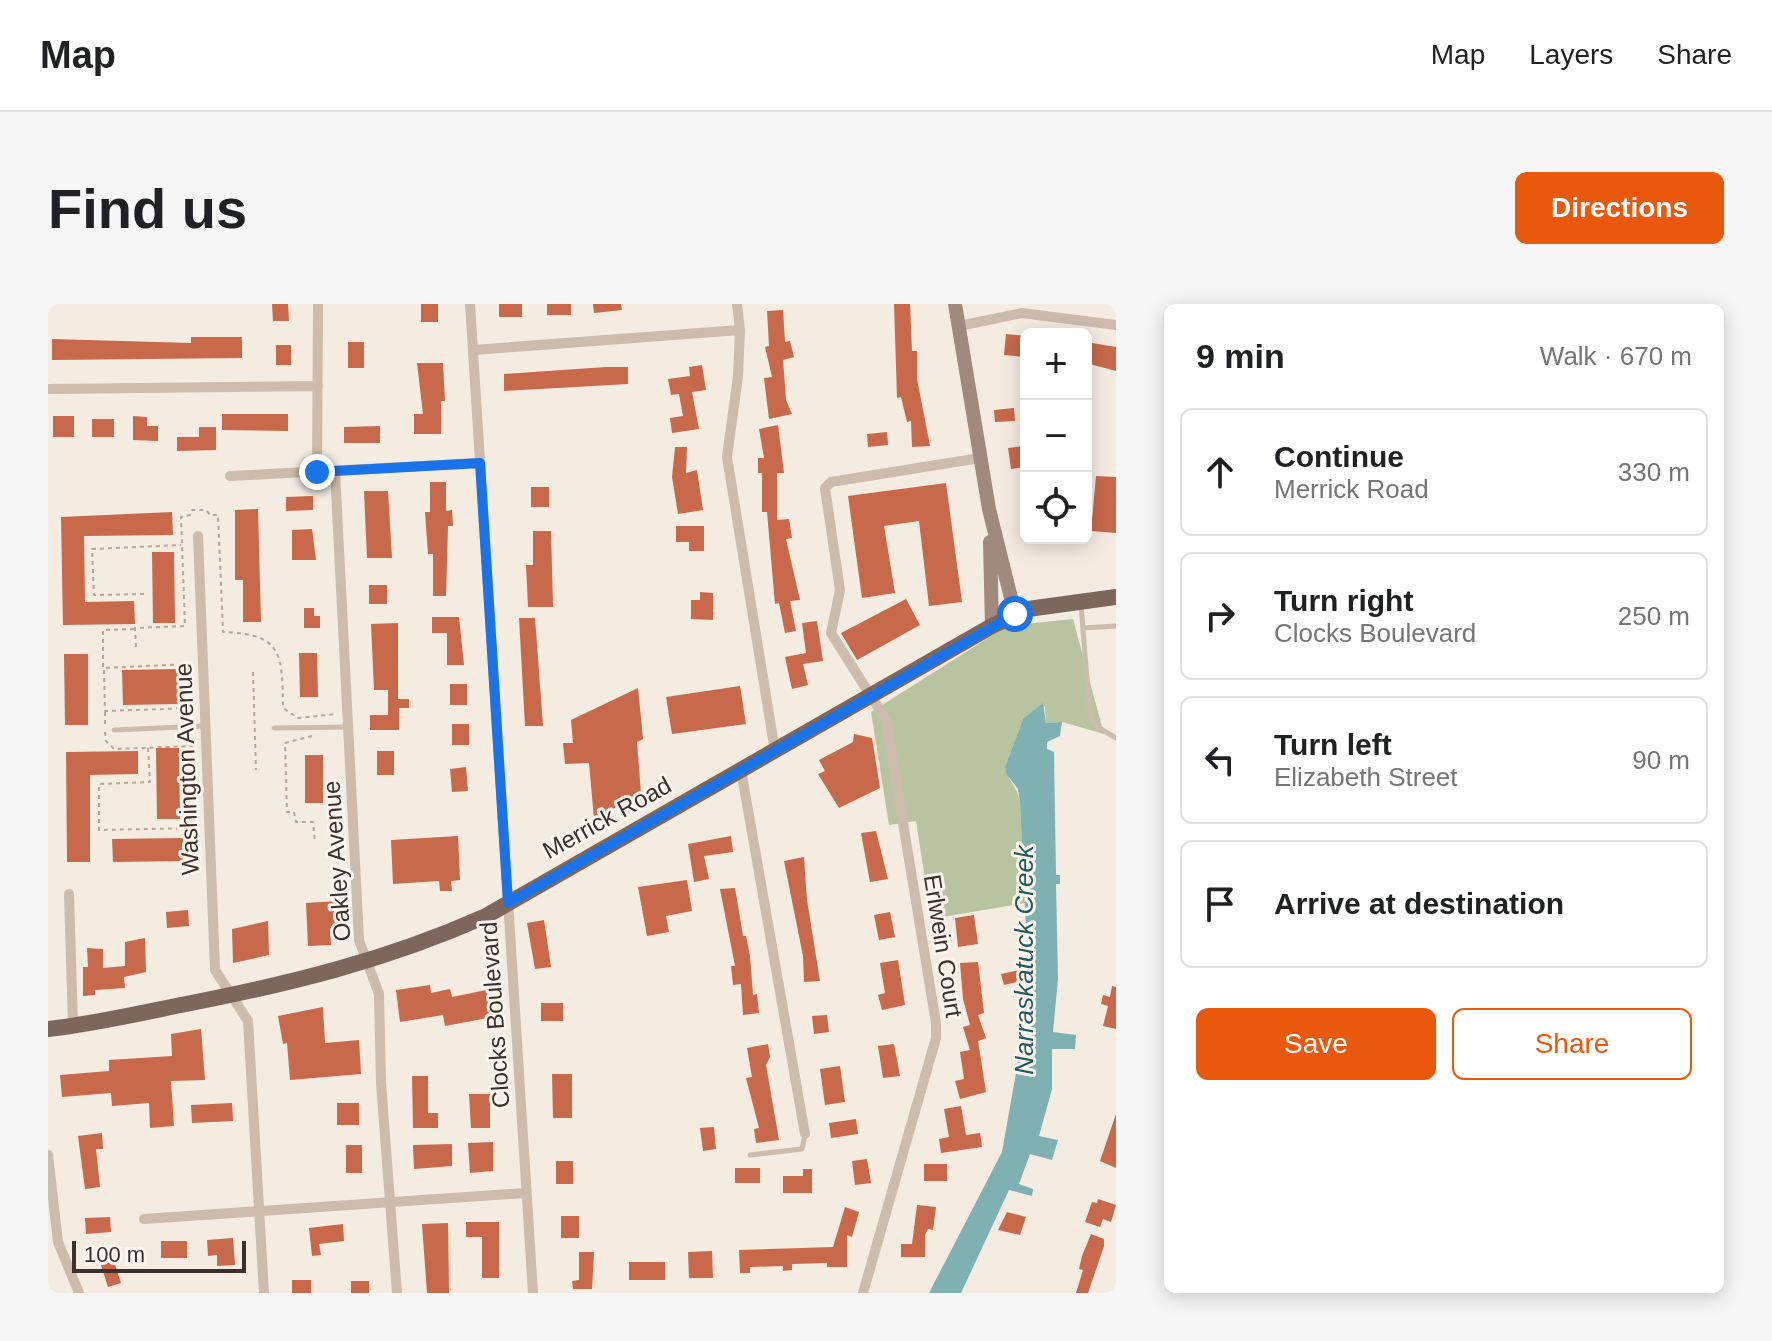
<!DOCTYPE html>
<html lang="en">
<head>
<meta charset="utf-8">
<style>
	body { margin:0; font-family:Arial,sans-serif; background:#f6f6f6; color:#202124 }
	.controls { position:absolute; right:24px; top:24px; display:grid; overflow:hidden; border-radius:12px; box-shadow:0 4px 20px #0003 }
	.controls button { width:72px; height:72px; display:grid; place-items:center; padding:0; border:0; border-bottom:2px solid #e0e0e0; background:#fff; color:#202124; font:40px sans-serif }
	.scale { position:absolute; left:24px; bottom:20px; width:174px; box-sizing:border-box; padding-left:8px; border:4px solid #3b302b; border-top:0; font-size:22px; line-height:28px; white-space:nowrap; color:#3b302b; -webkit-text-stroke:6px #fbf5ee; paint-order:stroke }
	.stop { position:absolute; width:24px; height:24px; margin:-18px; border:6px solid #1a73e8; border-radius:50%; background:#fff }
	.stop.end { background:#1a73e8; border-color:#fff; box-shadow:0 2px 8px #0008 }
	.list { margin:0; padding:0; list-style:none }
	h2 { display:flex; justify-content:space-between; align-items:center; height:104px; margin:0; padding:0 32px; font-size:34px }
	h2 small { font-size:26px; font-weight:400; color:#757577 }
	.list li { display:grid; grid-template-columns:52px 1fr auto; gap:24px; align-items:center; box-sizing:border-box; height:128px; margin:0 16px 16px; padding:0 16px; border:2px solid #e0e0e0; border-radius:12px }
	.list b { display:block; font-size:30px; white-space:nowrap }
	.list p { margin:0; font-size:26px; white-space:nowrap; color:#757577 }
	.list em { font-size:26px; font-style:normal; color:#757577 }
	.actions { display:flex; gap:16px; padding:24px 32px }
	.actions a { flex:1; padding:18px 0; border:2px solid #ea580c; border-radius:12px; text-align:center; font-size:28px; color:#ea580c }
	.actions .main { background:#ea580c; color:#fff }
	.icon { flex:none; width:44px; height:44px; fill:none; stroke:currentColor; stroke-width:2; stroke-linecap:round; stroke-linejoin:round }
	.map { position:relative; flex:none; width:1068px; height:989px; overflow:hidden; border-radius:12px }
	header { display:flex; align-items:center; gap:48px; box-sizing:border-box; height:112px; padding:0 40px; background:#fff; border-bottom:2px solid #e0e0e0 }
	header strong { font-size:38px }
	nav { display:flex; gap:44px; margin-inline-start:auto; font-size:28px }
	.intro { display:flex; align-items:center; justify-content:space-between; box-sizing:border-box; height:192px; padding:0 48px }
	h1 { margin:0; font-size:56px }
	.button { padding:20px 36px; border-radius:12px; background:#ea580c; color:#fff; font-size:28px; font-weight:700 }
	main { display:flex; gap:48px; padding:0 48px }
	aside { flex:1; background:#fff; border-radius:12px; box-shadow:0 4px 20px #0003 }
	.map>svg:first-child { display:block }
	.green { fill:#b8c4a0 }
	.water { fill:#7fb0b2 }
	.building { fill:#c8694b }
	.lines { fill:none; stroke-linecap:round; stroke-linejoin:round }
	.path { stroke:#b9a596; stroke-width:2; stroke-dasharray:4 4; stroke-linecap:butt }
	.lane { stroke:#cdbbac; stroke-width:5 }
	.street { stroke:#cdbbac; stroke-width:10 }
	.secondary { stroke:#a18a7d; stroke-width:14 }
	.primary { stroke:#7d675c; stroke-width:16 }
	.route { stroke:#1a73e8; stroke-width:10 }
	.labels { text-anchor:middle; stroke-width:6; stroke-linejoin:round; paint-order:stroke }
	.street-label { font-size:24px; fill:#3b302b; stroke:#fbf5ee }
	.water-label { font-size:26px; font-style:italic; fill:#1f5a5e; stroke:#fbf5ee }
</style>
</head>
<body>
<header>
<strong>Map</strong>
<nav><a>Map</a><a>Layers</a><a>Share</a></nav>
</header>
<div class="intro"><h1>Find us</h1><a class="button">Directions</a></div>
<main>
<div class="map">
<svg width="1068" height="989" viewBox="0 0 1068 989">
	<rect width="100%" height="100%" fill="#f4ebe1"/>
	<path class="green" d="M1025 315 1056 430 1014 418 998 419 997 402 975 415 957 463C960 477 970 484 972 498L977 599 883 615 868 517 841 521 823 408 959 322Z"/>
	<path class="water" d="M995 399 998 419 1014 418 1012 432 999 438V445L1006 448 1008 571H1012V580H1008L1010 675 1005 728 1028 731 1027 745H1004V785L991 832 1010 836 1004 856 982 850 971 880 985 885 984 892 961 886 913 989H881L954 848 971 752 980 669 972 498 970 485 959 471 957 463 975 415Z"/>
	<path class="building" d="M224 0H240L241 17H225Z
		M373 0H390V18H373Z
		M451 0H474V13H451Z
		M499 0H523V11H499Z
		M545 0H573L574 6 546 9Z
		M846 0H862L864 47H869V75L882 142 864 143 863 117 859 118 853 93 849 94Z
		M735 6 737 38 742 37 746 53 735 56 738 96 744 110 721 115 716 74 724 73 717 43 721 42 719 7Z
		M958 30 978 32 977 53 956 51Z
		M143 33H194V54L4 56V35L143 39Z
		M300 38H316V64H300Z
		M1038 38 1068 43V67L1038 59Z
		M228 41H243V61H228Z
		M369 59H395L397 97H393V130H366V110H375Z
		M654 61 658 86 644 88 651 125 624 129 622 114 635 112 631 90 623 91 620 75 642 72 641 63Z
		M558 63H580V80L456 87V70Z
		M966 104 967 117 947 118 946 106Z
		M174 110H240V127L174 126Z
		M5 112H26V133H5Z
		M85 112 99 113V122H110V137L85 136Z
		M44 115H66V133H44Z
		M730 121 736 169H729V216L741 215 744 234 738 235 752 296 742 297 748 327 737 329 731 299 727 300 719 208H714V169H710V154H716L711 125Z
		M332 122V139H296V123Z
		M151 123H168V146L129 147V133H151Z
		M839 128 840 141 820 143 819 130Z
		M976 142 978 163 963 165 960 144Z
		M627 143H639L638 169 649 166 655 206 630 210 624 173Z
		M1048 172 1068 173V229L1043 227Z
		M382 178H398V207L404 206 405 222H400L398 292H385V250H380L377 208H382Z
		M898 179 914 298 881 302 871 217 836 222 847 289 814 294 800 192Z
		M483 183H501V203H483Z
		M316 187H340L344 254H319Z
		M265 192V206L238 207V193Z
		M210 205 213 318H195V276H187V206Z
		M124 208 125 231 36 232 37 298 86 297 87 320 15 321 13 213Z
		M628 222H656V247H641V238H628Z
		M264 225 268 256H244V226Z
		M485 227H503L505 303H480L478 261H485Z
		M104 248H126L127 319H105Z
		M321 281H339V300H321Z
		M652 288 665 289V316L643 315V296H652Z
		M858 295 872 321 809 356 793 329Z
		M256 304H266V312H272V324H256Z
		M384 313H411L416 361H399V329H384Z
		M471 314H487L495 422H477Z
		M769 317 775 357 755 360 760 381 744 385 737 353 758 349 754 319Z
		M350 319V395H361V404H351V426H322V411H340V386H326L323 320Z
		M251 349H269L270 393H252Z
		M16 350H40V421H17Z
		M130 365V400L75 401 74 366Z
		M402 380H419V401H402Z
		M692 382 698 420 624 430 618 393Z
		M590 384 595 435 589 438 593 490 546 515 541 459 517 460 515 439H525L523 416Z
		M404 420H421V441H404Z
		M806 430 824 434 832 484 791 504 770 470 777 467 771 456 805 438Z
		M108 444H131L132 515H109Z
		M90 447V470L42 471V558H19L18 448Z
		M329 447H346V471H329Z
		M257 451H275V499H257Z
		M418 463 420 487 404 488 402 465Z
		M828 527 840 575 822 578 813 529Z
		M410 532 412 576 403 577 404 587H392L391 577 345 580 343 536Z
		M683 532 685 548 656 552 661 575 646 578 640 540Z
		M135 534 136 557 65 558 64 535Z
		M756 553 759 596 772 677 756 678 755 652 736 557Z
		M639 576 644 607 618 612 621 628 599 632 590 583Z
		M687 584 695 632H698L702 652 705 691 709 690 711 709 695 711 693 680 685 681 683 662H687L672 585Z
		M291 597 292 624 282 625 283 641 260 642 258 599Z
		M140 606 141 622 119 624 118 608Z
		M842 608 847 633 831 636 826 611Z
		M926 611 930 640 910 643 907 614Z
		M496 616 503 663 487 665 479 619Z
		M220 617 221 651 185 659 184 625Z
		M97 634 98 668 76 673 77 684 47 686V691L35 692V663H40L39 644 55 645V664L77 662V638Z
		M850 656 857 701 834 706 830 691 837 689 832 659Z
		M930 658 936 709 930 711 938 734 930 737 938 788 912 795 907 777 916 775 912 748 922 746 915 723 922 721 915 695 912 659Z
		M975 665 977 676 956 681 953 670Z
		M382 681 383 689 402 685 404 693 443 685 445 713 397 722 395 711 352 718 348 686Z
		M1064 682 1068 683V725L1055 722 1060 702 1053 700 1055 691 1062 693Z
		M493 699H515V717H493Z
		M275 703 277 739 311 736 313 770 242 776 239 739 235 740 230 712Z
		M779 711 781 728 766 730 764 712Z
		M153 725 157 776 123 777 126 822 102 824 101 799 64 802 63 789 14 793 12 771 61 767V756L124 752 123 730Z
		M720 740 722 753 718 761 731 836 708 839 706 825 711 824 698 774 704 773 699 744Z
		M846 740 852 772 835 774 830 742Z
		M792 762 797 798 777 801 772 765Z
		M504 770H524V814H505Z
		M364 772H380V809H390V824H365Z
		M421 790H442V824H423Z
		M184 799 185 817 144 819 143 801Z
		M289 799H311V821H289Z
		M913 802 918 831 932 829 934 843 893 849 891 835 901 833 896 805Z
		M1068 810V864L1052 857Z
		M808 815 810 830 783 834 781 819Z
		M666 823 668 845 655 847 652 824Z
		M54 829 55 845H48L52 883 37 885 30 832Z
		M445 838V867L422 869 420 839Z
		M404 840V862L366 865 365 841Z
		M298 841H314V869H298Z
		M819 855 823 879 807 881 804 857Z
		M508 857H525V880H508Z
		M876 860H899V877H876Z
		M687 864H712V879H687Z
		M755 865H764V889H735V872H755Z
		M1050 895 1068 901 1063 918 1055 915 1052 923 1037 918 1044 898 1049 899Z
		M869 901 888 903 885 926 880 925 877 931V953H853V940H864Z
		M797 903 811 908 804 933 799 931V963H779V959L744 960V966L735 967V962L702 963V969H692L691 946 785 943Z
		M959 908 978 913 972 931 950 926Z
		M513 912H531V934H513Z
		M62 913 63 928 38 930 37 914Z
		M418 918H451V974H434V933H418Z
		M400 919 401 989H379L374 920Z
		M295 920 296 937 271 940 273 951 264 952 261 924Z
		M1043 930 1056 935V942L1040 989H1028L1035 966 1031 965 1034 952Z
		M185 934 187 961 169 962V951L160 952 159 936Z
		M113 937H139V954H113Z
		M664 947 665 974H641L640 948Z
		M531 948H546L544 985H525L524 977 531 976Z
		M66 957 73 979 60 983 53 961Z
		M581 958H617V976H581Z
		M244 976H263V989H244Z
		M303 977H321V989H303Z"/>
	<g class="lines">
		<path class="path" d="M96 290 46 291 44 245 133 241
			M86 325 55 326V364L143 360
			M88 343 87 324 137 322 133 213 142 211 144 206H158L162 211H170L175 328C236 330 234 351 235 404L250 414 288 410
			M56 366 57 407 145 404
			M205 368 208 466
			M57 408V422
			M57 428 58 437 66 445 145 442
			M264 432 237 439 239 508H246L248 518H265L267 538
			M100 444 102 478 51 480V526L151 524"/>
		<path class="lane" d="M1033 300 1042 413 1048 422 1068 434
			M1035 324 1068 322
			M226 424 299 423
			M66 426 157 422
			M702 851 754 845 757 831"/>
		<path class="street" d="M422 0 485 989
			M689 0 692 26 690 72 679 153 727 447
			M911 22 974 9 1068 21
			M425 46 692 26
			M0 85 270 82
			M287 167 311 636 331 690 333 779 349 989
			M269 168 270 0
			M182 172 432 159
			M150 232 167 666 200 717 216 989
			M693 466 757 830
			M21 590 25 722
			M0 851 10 938 31 989
			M96 915 478 889
			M815 989 888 734V719L838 416 783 329 792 286 777 184 783 178 932 154"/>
		<path class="secondary" d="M907 0 941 205 967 310
			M942 238 944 322"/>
		<path class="primary" d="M0 725C45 720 89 710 133 701 241 680 337 657 438 612L944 322 980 305 1068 293"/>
	</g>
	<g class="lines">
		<path class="route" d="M269 168 432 159 460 599 967 310"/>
	</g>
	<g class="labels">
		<g class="street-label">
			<text transform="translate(139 465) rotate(-92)" y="8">Washington Avenue</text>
			<text transform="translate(559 514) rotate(-29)" y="8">Merrick Road</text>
			<text transform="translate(289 557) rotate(-94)" y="8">Oakley Avenue</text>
			<text transform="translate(895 642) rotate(81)" y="8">Erlwein Court</text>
			<text transform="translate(447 711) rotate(-94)" y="8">Clocks Boulevard</text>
		</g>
		<g class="water-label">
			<text transform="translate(976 656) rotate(-90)" y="9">Narraskatuck Creek</text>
		</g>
	</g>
</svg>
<div class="controls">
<button>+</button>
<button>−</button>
<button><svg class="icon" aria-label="locate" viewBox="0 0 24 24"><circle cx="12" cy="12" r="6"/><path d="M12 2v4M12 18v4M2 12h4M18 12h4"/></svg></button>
</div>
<div class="scale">100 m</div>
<div class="stop" style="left:967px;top:310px"></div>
<div class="stop end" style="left:269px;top:168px"></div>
</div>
<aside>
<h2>9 min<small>Walk · 670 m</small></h2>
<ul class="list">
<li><svg class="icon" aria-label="ahead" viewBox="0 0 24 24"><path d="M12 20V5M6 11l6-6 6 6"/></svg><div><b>Continue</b><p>Merrick Road</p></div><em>330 m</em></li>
<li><svg class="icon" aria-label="right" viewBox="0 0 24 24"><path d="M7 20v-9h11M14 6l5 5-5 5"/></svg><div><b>Turn right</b><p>Clocks Boulevard</p></div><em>250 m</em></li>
<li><svg class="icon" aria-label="left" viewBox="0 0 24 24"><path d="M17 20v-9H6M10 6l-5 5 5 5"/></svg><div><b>Turn left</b><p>Elizabeth Street</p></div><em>90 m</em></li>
<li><svg class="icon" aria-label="arrive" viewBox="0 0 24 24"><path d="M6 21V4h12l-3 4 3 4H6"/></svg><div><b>Arrive at destination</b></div></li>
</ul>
<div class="actions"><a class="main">Save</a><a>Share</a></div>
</aside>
</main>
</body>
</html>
